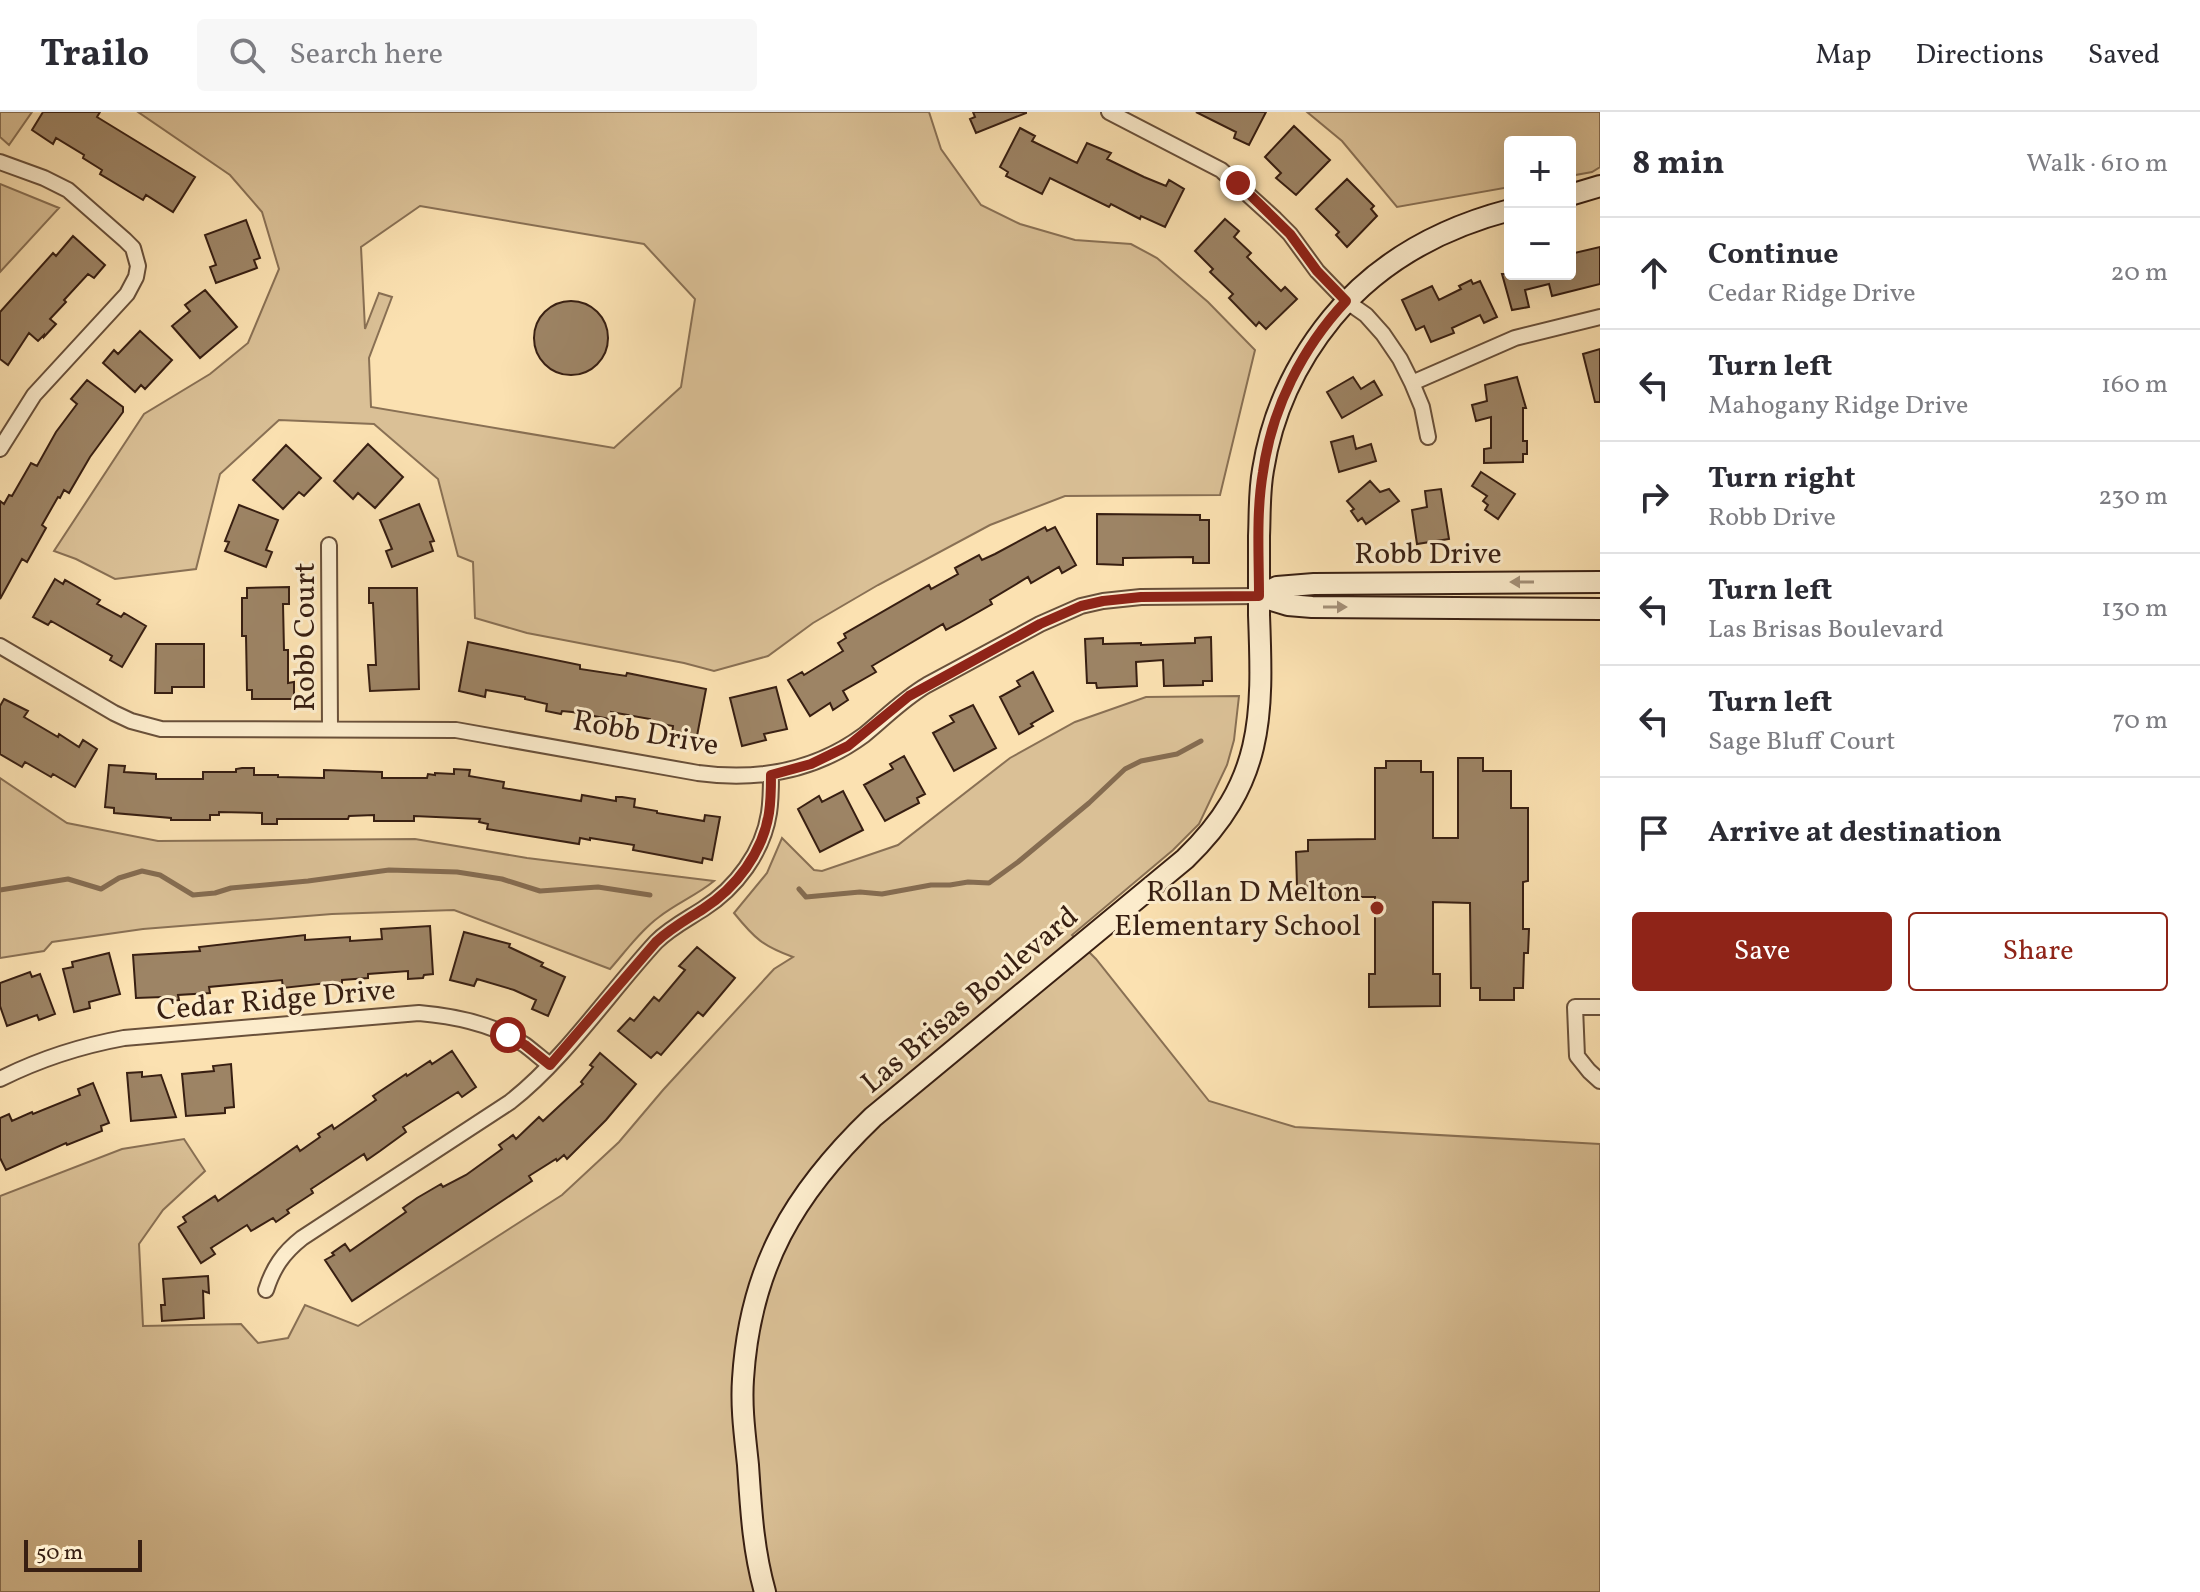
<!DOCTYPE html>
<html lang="en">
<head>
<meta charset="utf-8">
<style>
	body { margin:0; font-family:Vollkorn,serif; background:#f7f7f7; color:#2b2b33 }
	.controls { position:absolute; right:24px; top:24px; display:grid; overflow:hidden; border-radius:8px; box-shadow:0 8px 32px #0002 }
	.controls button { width:72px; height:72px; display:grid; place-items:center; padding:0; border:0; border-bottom:2px solid #e1e1e2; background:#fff; color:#2b2b33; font:40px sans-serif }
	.scale { position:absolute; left:24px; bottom:20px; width:118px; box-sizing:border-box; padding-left:8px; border:4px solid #381f12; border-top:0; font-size:22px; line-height:28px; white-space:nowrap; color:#381f12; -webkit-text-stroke:6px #fceccc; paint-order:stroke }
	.stop { position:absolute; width:24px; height:24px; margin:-18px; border:6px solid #8f2418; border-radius:50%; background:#fff }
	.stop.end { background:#8f2418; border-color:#fff; box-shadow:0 2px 8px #0008 }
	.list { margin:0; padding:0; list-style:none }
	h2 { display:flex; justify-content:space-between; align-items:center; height:104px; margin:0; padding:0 32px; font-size:34px }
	h2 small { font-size:26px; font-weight:400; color:#7c7c81 }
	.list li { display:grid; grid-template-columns:52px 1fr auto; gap:24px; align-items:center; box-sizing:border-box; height:112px; padding:0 32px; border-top:2px solid #e1e1e2 }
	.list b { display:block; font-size:30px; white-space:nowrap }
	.list p { margin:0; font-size:26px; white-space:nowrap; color:#7c7c81 }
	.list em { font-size:26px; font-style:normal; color:#7c7c81 }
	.actions { display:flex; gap:16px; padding:24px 32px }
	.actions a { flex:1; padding:18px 0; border:2px solid #8f2418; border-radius:8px; text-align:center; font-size:28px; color:#8f2418 }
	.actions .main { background:#8f2418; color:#fff }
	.icon { flex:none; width:44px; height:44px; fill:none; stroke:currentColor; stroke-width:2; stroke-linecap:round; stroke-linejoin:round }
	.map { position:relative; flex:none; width:1600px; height:1480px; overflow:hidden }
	header { display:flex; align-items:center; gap:48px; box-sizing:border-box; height:112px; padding:0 40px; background:#fff; border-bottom:2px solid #e1e1e2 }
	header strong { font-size:38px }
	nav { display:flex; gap:44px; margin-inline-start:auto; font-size:28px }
	.search { width:560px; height:72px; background:#f7f7f7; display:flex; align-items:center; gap:20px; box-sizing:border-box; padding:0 28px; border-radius:8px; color:#7c7c81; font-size:30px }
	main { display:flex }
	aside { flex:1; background:#fff }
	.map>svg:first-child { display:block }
	.green { fill:#dac096; stroke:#897054; stroke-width:2; fill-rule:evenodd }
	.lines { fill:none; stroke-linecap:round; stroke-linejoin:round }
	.stream { stroke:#856c51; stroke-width:5 }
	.building { fill:#9d8465; stroke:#381f12; stroke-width:2 }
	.street-casing { stroke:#69503a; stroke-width:18 }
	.secondary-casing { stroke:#381f12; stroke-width:24 }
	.street { stroke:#fceccc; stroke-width:14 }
	.secondary { stroke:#fceccc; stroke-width:20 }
	.oneway { fill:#a49078 }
	.route { stroke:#8f2418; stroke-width:10 }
	.poi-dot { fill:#8f2418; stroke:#fceccc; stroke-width:3 }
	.labels { text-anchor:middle; stroke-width:6; stroke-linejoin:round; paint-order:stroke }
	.street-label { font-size:30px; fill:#381f12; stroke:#fceccc }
	.poi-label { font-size:30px; fill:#381f12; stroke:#fceccc; text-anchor:end }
</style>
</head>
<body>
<header>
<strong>Trailo</strong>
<div class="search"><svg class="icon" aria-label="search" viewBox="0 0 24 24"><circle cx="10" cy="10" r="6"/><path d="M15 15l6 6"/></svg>Search here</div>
<nav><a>Map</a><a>Directions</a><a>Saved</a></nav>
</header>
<main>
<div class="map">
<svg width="1600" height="1480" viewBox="0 0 1600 1480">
	<rect width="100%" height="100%" fill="#fbe1b1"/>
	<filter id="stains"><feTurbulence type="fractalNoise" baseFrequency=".0025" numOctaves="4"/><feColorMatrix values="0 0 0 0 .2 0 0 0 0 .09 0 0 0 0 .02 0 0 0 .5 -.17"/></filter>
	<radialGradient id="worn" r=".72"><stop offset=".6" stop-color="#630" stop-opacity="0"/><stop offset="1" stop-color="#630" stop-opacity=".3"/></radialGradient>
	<path class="green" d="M0 0H32L9 33 0 25Z
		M138 0H929L941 37 981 93 1020 112 1075 128 1131 132 1157 146 1208 190 1255 238 1220 383 1065 384 990 413 878 473 813 511 768 544 714 559 684 551 527 521 475 506 473 450 458 444 438 367 374 312 279 308 220 362 196 457 115 467 76 447 54 439 144 302 210 262 248 231 279 157 262 100 230 63ZM420 94 644 132 695 187 681 275 614 336 371 295 369 246 392 185 379 181 365 217 361 135Z
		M1307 0H1600V55L1592 60 1570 64V30H1510V75L1397 95 1342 29Z
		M0 72 59 96 0 160Z
		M1239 584 1234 628 1227 653 1199 712 1173 738 1072 823 1096 847 1209 989 1295 1015 1600 1032V1480H0V1084L122 1037 184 1027 205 1059 163 1098 139 1132 143 1214 241 1212 258 1231 288 1226 305 1193 358 1214 562 1083 619 1030 663 978 774 857 793 845C763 834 755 827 734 801L767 761 782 726 814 758 822 759 898 733 1010 646 1075 610 1146 585Z
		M0 666 67 711 158 729 415 727 527 746 714 769C697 783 677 791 659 805 640 819 626 839 610 857L454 798 332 802 143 817 52 830 44 839 0 846Z"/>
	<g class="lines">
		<path class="stream" d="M799 777 806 785 860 780 882 782 931 773H950L968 770 989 771 1018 750 1089 691 1125 657 1141 649 1177 642 1201 629
			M0 778 68 767 101 777 119 766 142 759 160 763 193 783 215 781 231 776 308 769 389 758 457 760 502 767 540 779 598 775 650 783"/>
	</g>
	<path class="building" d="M43 0H100L97 5 195 65 173 100 146 83 143 88 100 62 102 58 83 46 84 43 56 26 53 32 32 18Z
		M973 0H1026V1L976 21 970 7 975 5Z
		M1196 0H1266L1249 33 1234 26 1236 20Z
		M1294 14 1330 48 1296 83 1276 66 1281 61 1265 45Z
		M1020 16 1035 24 1032 29 1077 51 1087 31 1111 41 1107 47 1144 65 1166 74 1169 68 1184 77 1165 115 1141 104 1140 107 1111 92 1109 95 1050 66 1042 82 1006 64 1008 60 1000 55Z
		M1347 67 1374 94 1371 97 1377 104 1347 135 1336 123 1339 120 1316 97Z
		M1225 107 1239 119 1234 125 1251 141 1247 145 1281 179 1285 175 1297 187 1266 217 1259 210 1256 214 1229 186 1233 182 1210 160 1213 157 1195 139Z
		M246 108 260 146 254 148 257 156 216 171 210 155 216 153 205 123Z
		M73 124 105 153 94 166 88 162 64 188 66 190 50 207 56 212 44 225V223L38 229 29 221 8 253 0 247V200L53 141 56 144Z
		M1600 135V172L1552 184 1549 172 1525 178 1529 195 1512 198 1502 162H1570V142Z
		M1471 168 1473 172 1480 169 1497 205 1484 211 1480 203 1452 216 1454 221 1431 230 1424 214 1416 218 1402 188 1432 174 1439 188 1461 177 1459 174Z
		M205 178 237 215 200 246 172 214 190 199 185 193Z
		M534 226a37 37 0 1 1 74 0a37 37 0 1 1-74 0Z
		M140 219 172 248 145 277 141 273 135 280 103 251 114 238 118 242Z
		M1600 237V290H1595L1583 242Z
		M1353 265 1361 277 1374 269 1382 283 1342 306 1327 280Z
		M1517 265 1526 296H1523V329H1527V342H1523V350L1484 351V337L1491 336V305L1476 309 1472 293 1487 289 1485 273Z
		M87 268 123 295V300L90 345 69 381 64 378 60 386 58 385 42 413 46 416 27 450 22 447 0 487V389L4 392 9 383 12 384 31 351 37 354 56 320 77 292 71 287Z
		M1353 324 1356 337 1371 332 1376 349 1339 360 1331 330Z
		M368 332 403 365 375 396 358 381 353 387 334 369Z
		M286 333 321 366 304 384 299 380 283 397 253 368Z
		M1481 360 1515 382 1498 407 1485 398 1488 393 1483 389 1487 384 1472 374Z
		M1370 369 1380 380 1389 377 1399 389 1366 412 1362 406 1358 409 1351 399 1354 397 1347 389Z
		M1441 377 1449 427 1417 432 1412 398 1427 395 1425 379Z
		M419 392 434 429 430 430 433 439 392 455 386 439 392 437 380 408Z
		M239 393 278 408 266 438 272 440 266 455 225 439 229 430 225 429Z
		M1097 402 1200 403V408H1209V451H1193V445L1123 446V453L1097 452Z
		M1045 415 1047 419 1055 415 1076 453 1062 461 1059 455 1031 471 1028 465 990 488 992 492 959 511 946 518 943 512 872 554 876 560 843 579 848 588 833 598 830 591 810 604 788 568 802 560 804 563 843 539 838 531 846 526 844 522 929 473 931 477 958 462 955 456 979 443 982 448 995 442Z
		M55 467 63 472 65 468 100 488 97 492 121 505 124 501 146 514 122 555 110 548 112 544 51 509 48 513 33 505Z
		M289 475V492H283L284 538H288V571L294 570V587H252V578H247L246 524H242V486H247V476Z
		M369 476H417L419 577 370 579 368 553H376L373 491H369Z
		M1211 525 1212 569H1203V573L1164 574 1163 548 1136 550 1137 574 1097 576 1096 571H1087L1085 527 1103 526V532L1141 531V533L1195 531V526Z
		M468 530 580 553V557L626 564 627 561 706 577 697 624 672 622 673 614 650 610V607L611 600 610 607 572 600 562 599 561 602 546 599 547 592 525 587V585L486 578 485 585 459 579Z
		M156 532H204V575H172V581H155Z
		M1033 560 1053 599 1031 612 1033 614 1019 622 1000 585 1020 574 1017 569Z
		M776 575 787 617 764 622 766 628 742 634 730 586Z
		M4 587 28 599 24 605 58 625 59 622 79 635 83 628 97 637 75 675 53 662 51 665 25 650 22 655 0 642V594Z
		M973 593 996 636 954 659 933 621 954 610 950 604Z
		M904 644 925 682 917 686 919 691 885 709 864 673 893 657 890 652Z
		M1458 646H1483V659H1511V696H1528V769L1523 770V817H1529L1528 841H1524L1523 876H1514V888H1480V876H1471L1470 791 1433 790V862H1440V894L1369 895V862H1375V785H1304V773L1297 774 1296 740 1308 739V728L1375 727V656H1386V649H1421V660H1433V726H1458Z
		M109 653 125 654 124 660 156 662V667H203V660H236V657L242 656H254V663H278V665L324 666V658L382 660V666H427L428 662 435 663V661L454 662V657L470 658 469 664 504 670 503 676 581 689 582 683 616 689V685H622L635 687 634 695 657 699V701L704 709 705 703 720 705 712 748 703 746 702 751 633 738 634 733 590 726V728L580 726 579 732 487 717 488 712 479 710 480 707 414 704V709H374V703L349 704 348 707H277V712H262V701L219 700V703H210V708H171V706L114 701V696L105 695Z
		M843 679 863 718 820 740 798 697 819 684 822 690Z
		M430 814 433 862 424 863 423 866 408 867V859L368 862V866L342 868V874L327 875V871L283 876 282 868 209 875 210 881 178 883 179 888 164 889 163 885 136 886 133 843 200 839 199 835 305 823V828L350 825V829L382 827 381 817Z
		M464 820 510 832 509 835 543 851 541 854 565 865 548 904 532 897 536 888 514 878 477 867 474 874 450 868Z
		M697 835 735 866 703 904 698 900 661 943 657 940 651 946 618 919 630 906 634 909 654 885 659 889 685 858 679 854Z
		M109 841 120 882 89 890 90 896 74 900 63 857 73 855 72 850Z
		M30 860 32 865 40 862 55 902 39 908 37 903 7 914 0 894V871Z
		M452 939 476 975 462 985 458 980 403 1015 406 1020 380 1039 367 1048 364 1042 311 1077 313 1081 287 1098 289 1101 276 1110 273 1106 251 1119 247 1113 211 1136 215 1142 201 1151 178 1115 186 1110 183 1105 215 1084 218 1089 297 1034 300 1039 320 1025 318 1022 332 1013 334 1017 376 988 373 984 406 962 407 964 430 949 432 952Z
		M600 941 636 972 606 1008 567 1047 564 1043 557 1049 556 1047 529 1064 532 1069 352 1189 325 1148 334 1143 332 1141 345 1132 350 1139 406 1100 403 1096 417 1086 441 1072 443 1075 466 1063 502 1037 499 1033 513 1023 516 1027 539 1005 543 1009 583 972 581 970 593 955 590 953Z
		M231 952 234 995 225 996V1001L186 1004 182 962 214 959 213 954Z
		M142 960V965L161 963 176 1005 131 1009 127 961Z
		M93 971 109 1011 101 1014 102 1019 67 1033 66 1031 6 1058 0 1046V1006L9 1002 12 1009 32 1000 33 1002 80 983 78 977Z
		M208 1164 209 1181 203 1179 204 1206 162 1209 161 1193H165L163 1167Z"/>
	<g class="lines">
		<g class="street-casing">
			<path id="street" d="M1109 0 1221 58 1275 107 1290 122 1317 159 1346 189 1366 203 1383 222 1400 247 1412 271 1422 295 1428 325
				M0 50 44 66 68 78 125 128 133 136 138 154 136 165 127 182 34 283 0 337
				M1412 271 1515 226 1600 205
				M329 433 330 617
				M0 534 114 601 131 609 161 617 456 618 698 661C758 669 814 660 864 623 885 606 903 587 927 573L1040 512 1081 494 1103 489 1141 485 1259 484
				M1600 895H1575L1577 944 1589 959 1600 969
				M0 967C40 947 80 934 124 926L419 901C455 904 494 912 525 933 533 939 542 947 550 953
				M266 1178C273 1156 283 1141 302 1126L510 990C564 948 609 881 656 830 670 816 686 808 703 797 736 776 763 740 769 701 771 688 771 675 771 663"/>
		</g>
		<g class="secondary-casing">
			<path id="secondary" d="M1570 83 1600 74
				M1259 484 1277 475 1314 472 1600 470
				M1259 484 1288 493 1312 495 1600 497
				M765 1480C753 1437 751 1397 748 1353 745 1324 741 1296 743 1267 750 1155 794 1081 873 1005L1185 747C1264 671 1263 605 1259 503 1259 477 1259 451 1259 424 1260 402 1259 380 1263 358 1272 302 1296 250 1332 206 1378 150 1441 116 1510 98"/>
		</g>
		<use href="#street" class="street"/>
		<use href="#secondary" class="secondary"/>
	</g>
	<defs><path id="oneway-solid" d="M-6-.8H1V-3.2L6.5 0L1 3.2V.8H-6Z" transform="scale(2)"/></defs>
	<g class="oneway">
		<use href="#oneway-solid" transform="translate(1522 470) rotate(180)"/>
		<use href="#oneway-solid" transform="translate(1335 495)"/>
	</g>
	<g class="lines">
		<path class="route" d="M508 923 525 933 550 953 656 830C671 816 686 808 703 797 736 776 763 740 769 701 771 688 771 675 771 663L811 652 848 634 909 584 1040 512 1081 494 1103 489 1141 485 1259 484C1259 443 1256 401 1263 360 1272 296 1302 236 1346 189L1317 159 1290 122 1238 71"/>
	</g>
	<circle class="poi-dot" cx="1377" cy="796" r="8"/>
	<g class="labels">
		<g class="street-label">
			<text x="1428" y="451">Robb Drive</text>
			<text transform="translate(304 525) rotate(-90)" y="10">Robb Court</text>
			<text transform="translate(646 620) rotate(10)" y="10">Robb Drive</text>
			<text transform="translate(276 887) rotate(-5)" y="10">Cedar Ridge Drive</text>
			<text transform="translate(969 887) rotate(-40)" y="10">Las Brisas Boulevard</text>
		</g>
		<g class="poi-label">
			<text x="1361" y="789">Rollan D Melton<tspan x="1361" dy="34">Elementary School</tspan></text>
		</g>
	</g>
	<rect width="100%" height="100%" filter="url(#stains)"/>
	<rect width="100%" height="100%" fill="url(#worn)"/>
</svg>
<div class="controls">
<button>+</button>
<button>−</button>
</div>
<div class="scale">50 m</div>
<div class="stop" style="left:508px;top:923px"></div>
<div class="stop end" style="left:1238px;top:71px"></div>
</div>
<aside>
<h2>8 min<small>Walk · 610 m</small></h2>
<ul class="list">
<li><svg class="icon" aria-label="ahead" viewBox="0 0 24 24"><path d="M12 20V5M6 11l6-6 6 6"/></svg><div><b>Continue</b><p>Cedar Ridge Drive</p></div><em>20 m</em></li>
<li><svg class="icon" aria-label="left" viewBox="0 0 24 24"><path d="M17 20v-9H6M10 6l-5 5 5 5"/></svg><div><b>Turn left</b><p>Mahogany Ridge Drive</p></div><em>160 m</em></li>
<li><svg class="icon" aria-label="right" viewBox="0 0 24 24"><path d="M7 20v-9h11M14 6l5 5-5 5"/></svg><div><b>Turn right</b><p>Robb Drive</p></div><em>230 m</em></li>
<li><svg class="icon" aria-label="left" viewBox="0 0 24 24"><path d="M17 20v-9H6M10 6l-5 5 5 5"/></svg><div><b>Turn left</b><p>Las Brisas Boulevard</p></div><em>130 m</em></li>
<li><svg class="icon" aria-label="left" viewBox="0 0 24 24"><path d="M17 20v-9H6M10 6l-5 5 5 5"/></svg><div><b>Turn left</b><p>Sage Bluff Court</p></div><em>70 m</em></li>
<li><svg class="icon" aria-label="arrive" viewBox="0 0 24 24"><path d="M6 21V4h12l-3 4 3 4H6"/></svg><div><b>Arrive at destination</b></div></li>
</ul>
<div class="actions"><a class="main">Save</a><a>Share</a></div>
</aside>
</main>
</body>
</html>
